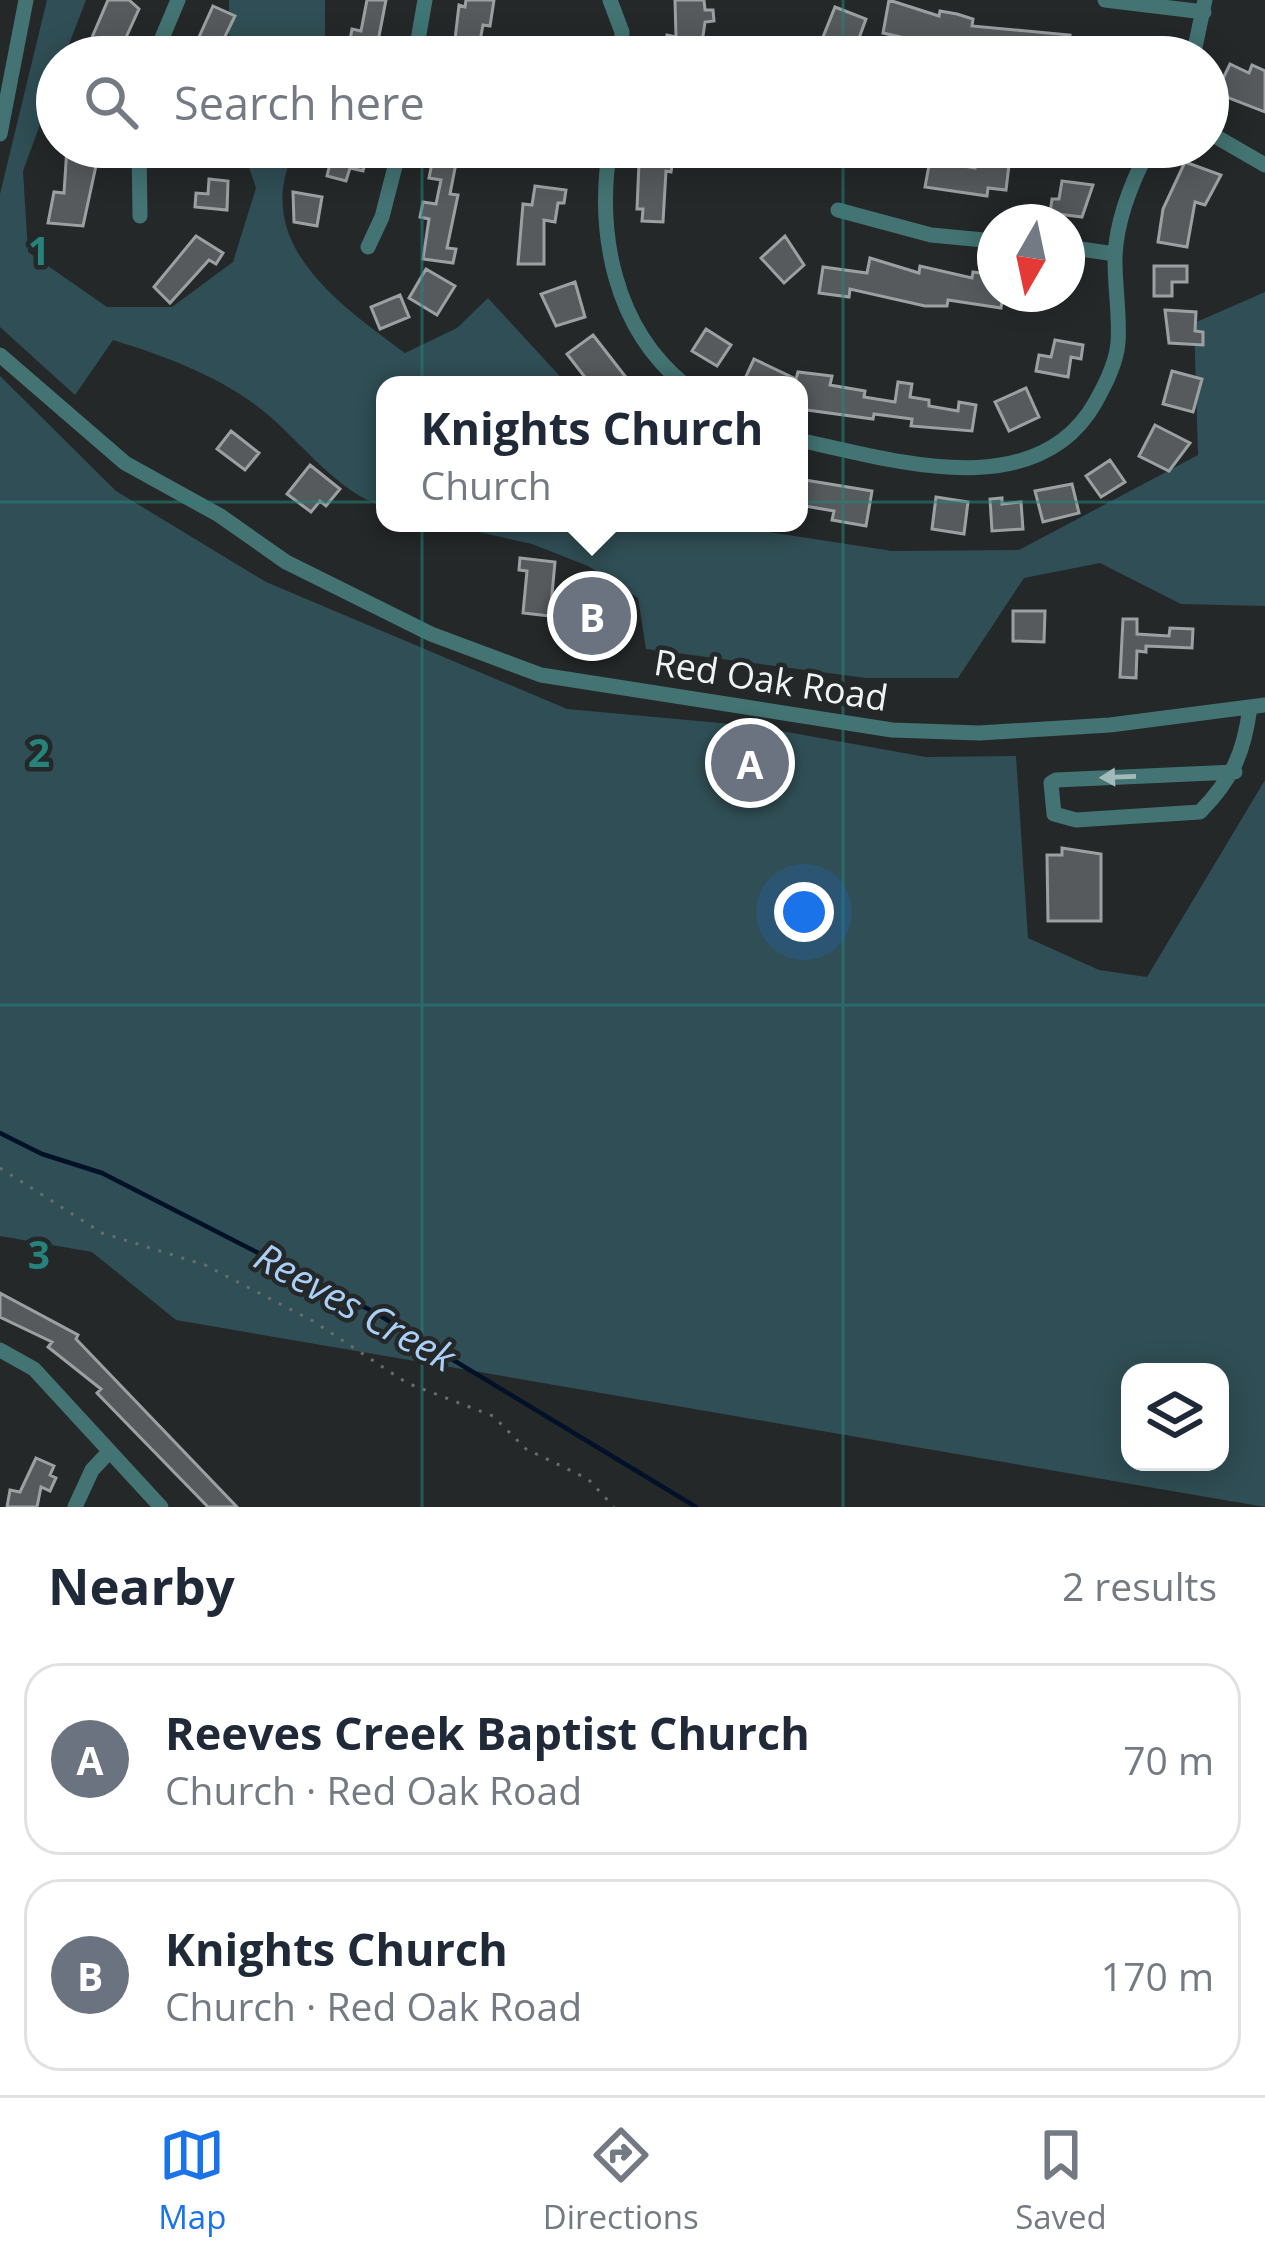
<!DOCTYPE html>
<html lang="en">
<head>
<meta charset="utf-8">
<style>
	body { margin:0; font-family:"Open Sans",sans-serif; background:#f6f6f7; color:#1f2937 }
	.controls { position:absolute; right:36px; bottom:36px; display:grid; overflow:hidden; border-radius:24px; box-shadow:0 6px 30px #0003 }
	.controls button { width:108px; height:108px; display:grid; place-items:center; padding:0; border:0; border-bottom:3px solid #e0e1e3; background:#fff; color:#1f2937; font:60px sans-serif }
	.compass { position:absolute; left:977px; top:204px; width:108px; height:108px; border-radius:50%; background:#fff; box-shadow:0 6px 30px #0003; rotate:189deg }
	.you { position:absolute; left:804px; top:912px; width:42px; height:42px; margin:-30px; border:9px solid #fff; border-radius:50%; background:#1a73e8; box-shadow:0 0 0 18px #1a73e833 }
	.badge { display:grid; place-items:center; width:78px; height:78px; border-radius:50%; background:#1a73e8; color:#fff; font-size:39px; font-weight:700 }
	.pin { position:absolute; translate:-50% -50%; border:6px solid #fff; box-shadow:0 3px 12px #0006 }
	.popup { position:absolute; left:376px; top:376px; width:432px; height:156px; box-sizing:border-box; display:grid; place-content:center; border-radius:24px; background:#fff; filter:drop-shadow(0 3px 9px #0005); font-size:39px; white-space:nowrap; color:#747a83 }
	.popup b { font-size:45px; color:#1f2937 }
	.popup::after { content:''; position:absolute; left:50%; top:100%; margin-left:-24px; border:24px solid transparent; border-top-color:#fff }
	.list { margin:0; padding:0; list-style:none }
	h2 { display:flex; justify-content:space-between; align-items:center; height:156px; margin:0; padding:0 48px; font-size:51px }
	h2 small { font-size:39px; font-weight:400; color:#747a83 }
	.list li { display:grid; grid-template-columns:78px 1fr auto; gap:36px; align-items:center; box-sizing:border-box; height:192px; margin:0 24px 24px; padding:0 24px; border:3px solid #e0e1e3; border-radius:36px }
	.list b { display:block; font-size:45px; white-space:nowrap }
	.list p { margin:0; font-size:39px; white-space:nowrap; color:#747a83 }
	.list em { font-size:39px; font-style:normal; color:#747a83 }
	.icon { flex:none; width:66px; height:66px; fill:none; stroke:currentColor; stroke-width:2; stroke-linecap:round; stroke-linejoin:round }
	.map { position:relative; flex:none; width:1265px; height:1507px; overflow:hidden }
	.search { position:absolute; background:#fff; box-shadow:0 6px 30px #0003; left:36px; right:36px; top:36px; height:132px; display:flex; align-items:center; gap:30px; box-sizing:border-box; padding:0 42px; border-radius:66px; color:#747a83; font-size:45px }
	.sheet { height:588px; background:#fff }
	nav { display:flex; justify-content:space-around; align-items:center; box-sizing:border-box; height:168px; border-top:3px solid #e0e1e3; background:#fff; font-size:33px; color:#747a83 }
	nav a { display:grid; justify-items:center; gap:6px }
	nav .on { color:#1a73e8 }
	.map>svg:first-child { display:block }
	.green { fill:#304e55; fill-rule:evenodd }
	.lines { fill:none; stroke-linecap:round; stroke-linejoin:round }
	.stream { stroke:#001128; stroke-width:4.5 }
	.building { fill:#565a5c; stroke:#9ba0a2; stroke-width:3 }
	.path { stroke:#686c6d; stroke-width:3; stroke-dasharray:3 9; stroke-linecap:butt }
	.minor { stroke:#437372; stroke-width:15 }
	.oneway { fill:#a3baba }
	.grid { fill:none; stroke:#26837c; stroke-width:3; stroke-opacity:0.55 }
	.labels { text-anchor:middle; stroke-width:9; stroke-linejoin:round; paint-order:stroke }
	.street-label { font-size:36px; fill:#f1f4f5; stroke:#242829 }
	.water-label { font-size:39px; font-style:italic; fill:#aad0f7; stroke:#242829 }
	.grid-label { font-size:39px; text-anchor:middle; font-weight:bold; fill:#26837c; stroke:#242829; stroke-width:9; stroke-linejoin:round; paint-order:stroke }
</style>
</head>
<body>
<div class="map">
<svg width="1265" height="1507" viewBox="0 0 1265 1507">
	<rect width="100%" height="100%" fill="#242829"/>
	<path class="green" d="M47 0H86L64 57H57V78L23 171 28 252 107 307H172L233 262 256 188 242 147H296C248 242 338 303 405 353L457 328 488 298 568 385H385V507C338 493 304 445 267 414 223 377 167 357 113 340L75 395 0 327V194Z
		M229 0H325V57H229Z
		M1265 292V606L1181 604 1100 563 1024 578 958 678H866L646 649 638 598 588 566 532 544 438 523H709L892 551 1019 550 1198 455 1194 323Z
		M0 376 116 491 266 582 567 709 753 726 926 757 1016 756 1028 938 1099 970 1147 977 1265 780V1507L176 1320 92 1252 0 1236ZM1130 1372H1220V1462H1130Z"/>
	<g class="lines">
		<path class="stream" d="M0 1133 42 1154 102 1173 374 1312 696 1507"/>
	</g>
	<path class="building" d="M108 0H129L139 9 117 57 87 49Z
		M367 0H386L375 57H347L352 29 361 31Z
		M466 0H494L490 26 483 25 477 57H453L459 5 465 7Z
		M675 0H704L705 10H713L714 21 705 22 700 57H664L667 35 676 37Z
		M889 0 939 16 940 11 957 14 973 19 972 26 1070 35 1067 57H989L883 33Z
		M213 6 235 16 215 57H190Z
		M835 7 866 19 855 49 823 37Z
		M1230 64 1249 73 1252 65 1265 71V112L1216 93Z
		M67 147H100L83 226 48 223 54 192 64 193Z
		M334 147 367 156 363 171 350 168 346 181 327 176Z
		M648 147H675L671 172 666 171 663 222 642 221 643 209H637L639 163Z
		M435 148 458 153 450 194 458 195 447 248 456 249 453 263 423 259 429 219 420 217 423 202 436 204 441 180 429 178Z
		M930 160 975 168 976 161 1009 165 1006 190 988 188 987 196 925 187Z
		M1185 162 1221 175 1205 205 1195 202 1187 247 1158 242 1163 209Z
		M209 179 228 181 227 210 195 207 196 193 208 194Z
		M1062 181 1093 185 1082 217 1050 213 1052 199H1059Z
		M535 186 566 190 564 203H558L555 222 544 220V264H518L523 204 532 205Z
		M293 192 322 197 317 226 294 222Z
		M196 236 223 253 216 264 209 260 170 303 154 287Z
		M785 236 804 265 784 283 761 258Z
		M870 258 919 273 920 266 972 278 973 272 995 275V294H1003L1001 308 948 300 947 306H925L850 289 849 297 819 293 823 267 867 273Z
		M1154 266H1187V282H1172V296H1154Z
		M426 269 455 286 437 315 409 298Z
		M575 282 585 317 556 326 541 294Z
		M400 295 409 317 380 329 371 307Z
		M1165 310 1196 312 1195 331 1203 332V345L1169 343Z
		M706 329 731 345 717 366 692 351Z
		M593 335 632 385H591L567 354Z
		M1055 340 1083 345 1081 359 1071 357 1068 377 1036 371 1039 355 1051 357Z
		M754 359 796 379 798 372 832 376 830 385 865 391 864 397 895 402 898 382 912 384 910 397 929 400V406L958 411 959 402 976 405 972 431 911 426 912 419 874 414 873 419 807 410 799 406V385H742Z
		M1172 371 1202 379 1193 412 1163 404Z
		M1026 388 1039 417 1009 431 995 402Z
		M1155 425 1190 443 1169 471 1139 456Z
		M231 431 259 453 245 470 217 449Z
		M1110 460 1125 482 1101 497 1086 476Z
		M310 465 340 489 326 506 320 501 311 512 287 494Z
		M799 479 872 491 866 526 832 520 834 511 799 505Z
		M1072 484 1079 513 1043 522 1035 491Z
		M936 497 968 502 964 534 932 529Z
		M1002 498V504L1021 502 1023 529 992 531 990 499Z
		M520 558 555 562 550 616 523 613 527 571 519 570Z
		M1013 611H1045L1044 642 1013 641Z
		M1123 619H1137V634L1169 636 1170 628 1193 629 1192 648 1146 646V652L1137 651 1136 678 1120 677Z
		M1062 848 1101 854V921H1048L1047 855H1062Z
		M0 1293 78 1335 76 1339 237 1507H208L97 1393 101 1389 48 1347 52 1342 0 1317Z
		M36 1458 54 1466 50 1475 56 1478 50 1491 41 1487 37 1507H7L10 1490 20 1492Z"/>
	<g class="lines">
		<path class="path" d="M0 1168 102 1233 205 1265 313 1321 407 1383 493 1416 526 1449 588 1479 614 1507"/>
		<path class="minor" d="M610 0 622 32 621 57
			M1105 0 1204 12
			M154 57 178 0
			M415 57 425 0
			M1193 57 1205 0
			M1208 132 1265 165
			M0 134 26 0
			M139 147 140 216
			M610 147C596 233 614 328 685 385
			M838 210 931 235 995 241
			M368 247 382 217 400 147
			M1067 247 1115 254
			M0 355 125 463 219 515 286 562 431 634 541 675 892 730 979 733 1110 725 1265 705
			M799 440C892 460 1036 506 1095 403 1105 385 1116 364 1118 343 1120 316 1115 288 1115 261 1115 222 1132 181 1150 147
			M1235 772 1056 780 1051 783 1054 814 1076 820 1200 812C1233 778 1244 753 1250 707
			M0 1350 34 1369 161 1507
			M75 1507 92 1470 108 1453"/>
	</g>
	<defs><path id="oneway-solid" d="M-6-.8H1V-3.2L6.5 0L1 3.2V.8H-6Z" transform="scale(3)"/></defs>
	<use class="oneway" href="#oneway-solid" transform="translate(1118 777) rotate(178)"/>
	<path class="grid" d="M422 0V57M843 0V57M422 147V1507M843 147V1507M0 502H1265M0 1005H1265"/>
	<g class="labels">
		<g class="street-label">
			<text transform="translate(771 680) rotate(9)" y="13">Red Oak Road</text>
		</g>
		<g class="water-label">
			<text transform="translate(355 1307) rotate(29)" y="14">Reeves Creek</text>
		</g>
	</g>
	<g class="grid-label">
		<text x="39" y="265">1</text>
		<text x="39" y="767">2</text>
		<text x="39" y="1269">3</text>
	</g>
</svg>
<div class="controls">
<button><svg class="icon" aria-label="layers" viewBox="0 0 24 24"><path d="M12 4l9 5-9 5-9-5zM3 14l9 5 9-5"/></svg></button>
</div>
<svg class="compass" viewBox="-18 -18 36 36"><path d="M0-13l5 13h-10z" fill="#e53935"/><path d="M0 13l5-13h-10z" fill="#747a83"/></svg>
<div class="you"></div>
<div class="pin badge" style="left:750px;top:763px;background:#6b7280">A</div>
<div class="pin badge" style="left:592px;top:616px;background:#6b7280">B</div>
<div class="popup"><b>Knights Church</b>Church</div>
<div class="search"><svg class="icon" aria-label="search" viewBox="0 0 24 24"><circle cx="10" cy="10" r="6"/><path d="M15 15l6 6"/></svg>Search here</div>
</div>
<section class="sheet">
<h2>Nearby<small>2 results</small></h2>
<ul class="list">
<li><span class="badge" style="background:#6b7280">A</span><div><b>Reeves Creek Baptist Church</b><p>Church · Red Oak Road</p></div><em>70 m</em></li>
<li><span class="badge" style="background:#6b7280">B</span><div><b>Knights Church</b><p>Church · Red Oak Road</p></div><em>170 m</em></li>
</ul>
</section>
<nav>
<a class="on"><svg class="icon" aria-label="map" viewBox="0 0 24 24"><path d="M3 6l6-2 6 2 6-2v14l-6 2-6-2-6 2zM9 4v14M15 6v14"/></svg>Map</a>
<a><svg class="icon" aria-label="directions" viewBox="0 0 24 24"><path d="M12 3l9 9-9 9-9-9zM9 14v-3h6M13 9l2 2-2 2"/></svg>Directions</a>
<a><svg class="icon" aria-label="saved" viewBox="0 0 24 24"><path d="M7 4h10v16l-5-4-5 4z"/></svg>Saved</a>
</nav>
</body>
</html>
